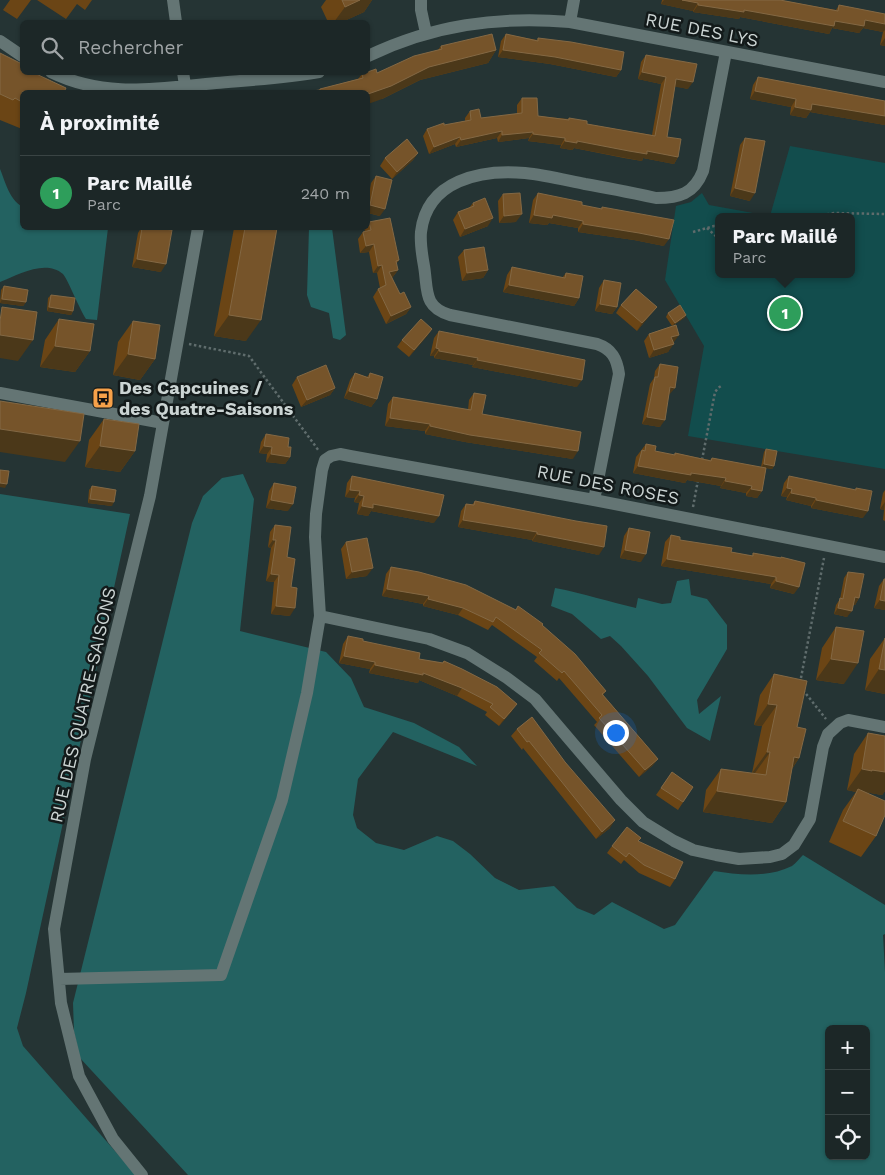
<!DOCTYPE html>
<html lang="fr">
<head>
<meta charset="utf-8">
<style>
	body { margin:0; font-family:"Work Sans",sans-serif; background:#293333; color:#f1f3f6 }
	.controls { position:absolute; right:15px; bottom:15px; display:grid; overflow:hidden; border-radius:8px; box-shadow:0 1px 4px #0004 }
	.controls button { width:45px; height:45px; display:grid; place-items:center; padding:0; border:0; border-bottom:1px solid #3a4444; background:#1c2727; color:#f1f3f6; font:25px sans-serif }
	.you { position:absolute; left:615px; top:732px; width:18px; height:18px; margin:-12px; border:4px solid #fff; border-radius:50%; background:#1a73e8; box-shadow:0 0 0 8px #1a73e833 }
	.badge { display:grid; place-items:center; width:32px; height:32px; border-radius:50%; background:#b45309; color:#fff; font-size:16px; font-weight:700 }
	.pin { position:absolute; translate:-50% -50%; border:2px solid #fff; box-shadow:0 1px 5px #0006 }
	.popup { position:absolute; left:715px; top:213px; width:140px; height:65px; box-sizing:border-box; display:grid; place-content:center; border-radius:8px; background:#1c2727; filter:drop-shadow(0 1px 4px #0005); font-size:16px; white-space:nowrap; color:#a0a5a7 }
	.popup b { font-size:19px; color:#f1f3f6 }
	.popup::after { content:''; position:absolute; left:50%; top:100%; margin-left:-10px; border:10px solid transparent; border-top-color:#1c2727 }
	.list { margin:0; padding:0; list-style:none }
	h2 { display:flex; justify-content:space-between; align-items:center; height:65px; margin:0; padding:0 20px; font-size:21px }
	h2 small { font-size:16px; font-weight:400; color:#a0a5a7 }
	.list li { display:grid; grid-template-columns:32px 1fr auto; gap:15px; align-items:center; box-sizing:border-box; height:75px; padding:0 20px; border-top:1px solid #3a4444 }
	.list b { display:block; font-size:19px; white-space:nowrap }
	.list p { margin:0; font-size:16px; white-space:nowrap; color:#a0a5a7 }
	.list em { font-size:16px; font-style:normal; color:#a0a5a7 }
	.icon { flex:none; width:28px; height:28px; fill:none; stroke:currentColor; stroke-width:2; stroke-linecap:round; stroke-linejoin:round }
	.map { position:relative; flex:none; width:885px; height:1175px; overflow:hidden }
	.search { position:absolute; background:#1c2727; box-shadow:0 1px 4px #0004; left:20px; top:20px; width:350px; height:55px; display:flex; align-items:center; gap:12px; box-sizing:border-box; padding:0 18px; border-radius:8px; color:#a0a5a7; font-size:19px }
	.panel { position:absolute; background:#1c2727; box-shadow:0 1px 4px #0004; left:20px; top:90px; width:350px; height:140px; border-radius:8px }
	.map>svg:first-child { display:block }
	.green { fill:#124d4d; fill-rule:evenodd }
	.forest { fill:#236261; fill-rule:evenodd }
	.lines { fill:none; stroke-linecap:round; stroke-linejoin:round }
	.path { stroke:#5f6c6c; stroke-width:2.5; stroke-dasharray:2.5 2.5; stroke-linecap:butt }
	.minor { stroke:#647574; stroke-width:12 }
	.wall { fill:#6b4515 }
	.shaded-wall { fill:#4b3819 }
	.building { fill:#76542a; stroke:#836844 }
	.labels { text-anchor:middle; stroke-width:5; stroke-linejoin:round; paint-order:stroke }
	.street-label { font-size:18px; fill:#cbd4d3; stroke:#131a1a }
	.poi-label { font-size:18px; font-weight:bold; fill:#cbd4d3; stroke:#131a1a; text-anchor:start }
</style>
</head>
<body>
<div class="map">
<svg width="885" height="1175" viewBox="0 0 885 1175">
	<rect width="100%" height="100%" fill="#253434"/>
	<path class="green" d="M790 146 885 163V469L688 436 704 346 665 280 676 206 691 202 702 193 709 205 770 216ZM719 217H851V274H719Z"/>
	<path class="forest" d="M0 169C5 181 10 201 22 206V228H108L97 320 86 319C80 310 68 280 63 274 45 259 18 275 0 282Z
		M309 228H332L346 335 340 340 333 338 329 313 311 307 307 295Z
		M243 474 254 499 240 631 326 652 351 678 364 707 414 723 459 747 477 766 393 732 358 779 353 815 357 828 376 843 404 850 437 836 453 841 470 854 495 878 519 890 554 886 577 908 594 915 612 902 664 929 675 925 714 871C739 875 768 878 792 866 796 863 800 858 803 855L885 905V934L883 935 885 972V1175H188L80 1058 74 1032 73 1003 192 523 203 496 222 478ZM829 1029H866V1156H829Z
		M0 494 130 514 26 993 17 1028 23 1046 136 1175H0Z
		M689 579 691 595 707 599 727 625V649L697 700 699 714 721 696 710 741 687 728 648 676 621 646 610 636 601 639 572 614 551 606 555 588C583 593 609 602 636 608L638 598 662 604 671 603 677 581Z"/>
	<g class="lines">
		<path class="path" d="M812 217 834 213 885 214
			M707 228 719 239
			M693 232 714 226H719
			M189 344 249 356 319 451
			M702 460 715 392 718 388 721 386
			M693 507 698 480
			M800 683 824 558
			M803 690 826 719"/>
		<path class="minor" d="M173 0 176 22
			M421 0V10L426 33
			M570 22 574 0
			M0 41 22 56
			M368 56C433 25 497 16 570 22L885 82
			M51 72C106 99 159 88 216 83 250 80 285 78 319 72
			M183 72 186 92
			M0 393 163 423
			M594 500 619 374C617 359 612 349 597 344L450 315C423 307 428 290 424 266 422 255 420 243 421 232 427 180 481 169 525 173 545 175 565 180 585 184 609 188 633 193 656 198 679 198 694 194 703 171L726 52
			M320 616 429 639 467 653 507 678 535 699 621 800 643 822 674 841 693 850 716 855 739 859 770 857 782 854 794 845 810 819 823 747 828 734 840 723 848 720 885 727
			M59 979 221 975 282 800 307 693 320 616 315 537 316 514 322 470 325 460 331 456 340 454 350 456 594 500 885 557
			M142 1175 113 1139 79 1076 61 1003 54 929 85 759 150 496 198 228"/>
	</g>
	<path class="wall" d="M10 0H31L17 19 3 10Z
		M37 0H92L85 10 77 4 66 19Z
		M326 0H372L364 12 342 22H328L321 7Z
		M662 0H780L836 10 839 5 885 14V46L880 45 883 32 863 28 859 33 832 28 829 34 740 17 739 19 693 12V11L661 4Z
		M506 34 537 40 538 38 621 70 616 77 550 64 498 57 501 41Z
		M441 46 496 50 488 63 420 80 382 99 318 91 320 89 358 79 362 74 377 73 438 50Z
		M0 53 22 72V129L0 120Z
		M646 55 688 89 675 86 667 137 678 157 674 164 643 158 642 161 624 158 574 148 572 150 560 148 561 145 528 141 529 138 498 142 497 138 456 147 455 144 429 154 423 136 427 129 465 121V118L470 111 481 118 517 114V105L522 98 538 116 568 119 569 118 587 124 652 135 661 84 638 79 641 62Z
		M758 77 885 101V125L810 112 806 118 790 115 791 107 750 99 753 85Z
		M745 138 750 201 730 196 740 145Z
		M418 153 413 160 392 179 380 166 385 158Z
		M376 176 380 216 368 213V199L371 183Z
		M538 193 582 205 601 209 602 207 664 246 634 240 578 232V228L549 223 547 225 529 223 533 200Z
		M503 194 516 222 499 223 498 201Z
		M473 203 488 226 460 237 453 220 458 212 469 208Z
		M369 222 399 260 396 264 398 270 392 278 400 294 411 307 406 314 386 324 373 297 378 289 380 288 377 273H373L369 252 360 253 358 239 363 232 365 231 364 229 365 228H368V225Z
		M141 228H155L161 272 132 267 138 233Z
		M234 228H277L246 341 214 336Z
		M464 250 488 270 483 278 462 281 458 257Z
		M512 267 562 278 566 273 579 298 574 306 503 292 507 275Z
		M604 280 617 307 612 314 595 311 599 288Z
		M4 286 26 302 23 306 0 303 1 290Z
		M51 295 73 311 71 315 47 311 48 298Z
		M621 305 657 307 651 314 637 331 616 313Z
		M668 313 686 315 684 318 672 326 674 342 673 343 668 352 649 358 644 341 649 334 672 326 666 317Z
		M59 319 90 351 75 372 40 367 45 340Z
		M133 321 155 359 140 380 113 375 118 342Z
		M432 329 427 336 409 357 397 347 402 340Z
		M439 331 577 387 472 367 473 365 434 358V356H430L434 338Z
		M660 364 669 395 660 427 642 424 650 384 654 378 655 371Z
		M355 373 367 377 370 373 377 399 371 407 344 398 350 380Z
		M297 377 335 388 330 395 301 407 292 385Z
		M474 393 482 414 573 459 465 442 425 434V431L385 426 388 404 393 397 468 410 469 400Z
		M104 419 135 451 120 472 85 467 89 440Z
		M266 434 288 447 290 457 285 464 266 462 267 454 259 453 261 442Z
		M646 444 655 451 674 455 675 453 710 460 712 458 761 467 764 452 766 449 774 466 772 469 766 468 762 491 757 498 746 496V493L720 488 721 486 687 480 685 483 633 473 636 457Z
		M352 476 434 523 371 511 368 516 357 514 359 503 354 502 355 498 345 497 347 483Z
		M789 476 855 490 856 488 863 518 811 508V506L786 500 787 497 781 496 784 483Z
		M274 483 288 511 266 508 269 491Z
		M92 486 112 506 88 503 89 490Z
		M885 490V521L883 520 884 510 880 509 883 493Z
		M475 501 599 555 532 541V540L458 527 461 511 466 504 472 505Z
		M275 525 287 557 291 587 290 616 271 614 274 582 266 581 271 548 268 547 270 532Z
		M629 528 641 562 620 558 624 536Z
		M671 535 680 540 731 552 752 556 753 553 794 594 770 588 771 584 661 566 665 542Z
		M346 542 367 576 346 579 341 549Z
		M391 567 542 625 606 691 603 695 658 759 652 766 639 777 594 725 597 722 559 678 557 681 534 661 537 657 492 625 488 630 458 615 423 606V604L382 596 386 574Z
		M848 572 859 598 855 605 853 604 847 617 834 614 836 605 840 599 844 578Z
		M884 579H885V610L874 608 879 586Z
		M836 627 844 684 816 680 822 648Z
		M348 636 419 659 442 663 444 661 512 711 499 726 485 715 487 712 457 696 419 680 418 683 369 673 370 669 339 663 343 644Z
		M885 638V694L865 690 870 659Z
		M774 674 797 727 799 758 792 769 786 802 772 823 703 812 706 790 721 769 755 774 752 773 762 726 754 725 760 695Z
		M532 717 610 828 596 839 523 748 522 750 511 736 517 729Z
		M868 733 885 736V791L882 795 865 792 876 836 861 857 829 842 843 810 856 792 847 790 854 754Z
		M672 772 693 787 678 810 656 795Z
		M638 842 675 879 670 887 639 873 624 860 621 864 607 853 612 846Z"/>
	<path class="shaded-wall" d="M360 0H372L364 12 342 22H334L345 7Z
		M664 0H682L698 3 693 11 661 4Z
		M698 5 835 21 865 20 885 24V30L883 32 863 28 859 33 832 28 829 34 740 17 739 19 693 12Z
		M885 38V46L880 45Z
		M496 50 488 63 420 80 382 99 368 104V94L429 67Z
		M503 50 555 57 621 70 616 77 550 64 498 57Z
		M642 72 666 77 661 84 638 79Z
		M676 79 693 82 688 89 671 86Z
		M755 91 796 99 791 107 750 99Z
		M812 104 885 116V125L810 112 806 118 790 115 795 107Z
		M502 131 497 138 456 147 461 140Z
		M533 132 529 138 498 142 502 135Z
		M533 134 565 138 561 145 528 141Z
		M460 137 455 144 429 154 434 147Z
		M565 141H577L647 151 678 157 674 164 643 158 642 161 574 148 572 150 560 148Z
		M418 153 413 160 392 179 397 172Z
		M735 188 755 193 750 201 730 196Z
		M370 205 385 209 380 216 368 213V208Z
		M522 214 516 222 499 223 504 216Z
		M534 215H553L583 221 578 228 549 223 547 225 529 223Z
		M493 218 488 226 460 237 465 229Z
		M583 224 639 233 669 239 664 246 634 240 578 232Z
		M374 244 369 252 360 253 366 246Z
		M137 259 166 264 161 272 132 267Z
		M382 265 377 273H373L378 266Z
		M398 270 392 278 385 279 389 272Z
		M488 270 483 278 462 281 467 273Z
		M509 285 579 298 574 306 503 292Z
		M2 299 26 302 23 306 0 303Z
		M600 304 617 307 612 314 595 311Z
		M49 307 73 311 71 315 47 311Z
		M411 307 406 314 386 324 391 316Z
		M657 307 651 314 637 331 642 323Z
		M229 315 261 320 246 341 214 336Z
		M686 315 684 318 672 326 675 323Z
		M432 329 427 336 409 357 414 350Z
		M0 335 33 340 18 361 0 358Z
		M679 335 674 342 666 345 671 337Z
		M674 344 668 352 649 358 654 350Z
		M55 346 90 351 75 372 40 367Z
		M436 348 439 349 434 356H430Z
		M439 351 478 358 473 365 434 358Z
		M128 354 155 359 140 380 113 375Z
		M477 360 582 380 577 387 472 367Z
		M670 387 675 388 669 395H665Z
		M335 388 330 395 301 407 307 400Z
		M349 391 377 399 371 407 344 398Z
		M647 417 665 420 660 427 642 424Z
		M390 418 430 424 425 431 385 426Z
		M430 426 578 451 573 459 465 442 425 434Z
		M0 429 80 441 65 462 0 452Z
		M100 446 135 451 120 472 85 467Z
		M264 446 272 447 267 454 259 453Z
		M271 454 290 457 285 464 266 462Z
		M764 464 774 466 772 469 761 467Z
		M638 466 691 473 726 478 721 486 687 480 685 483 633 473Z
		M725 481 752 486 746 493 720 488Z
		M0 483 7 484 5 488 0 487Z
		M787 488 792 489 787 497 781 496Z
		M751 489 762 491 757 498 746 496Z
		M350 490 360 491 355 498 345 497Z
		M791 493 816 498 811 506 786 500Z
		M359 495 364 496 359 503 354 502Z
		M90 499 114 502 112 506 88 503Z
		M271 500 293 504 288 511 266 508Z
		M816 500 868 511 863 518 811 508Z
		M885 502 884 510 880 509Z
		M373 504 439 516 434 523 371 511 368 516 357 514 362 506Z
		M463 520 537 532 532 540 458 527Z
		M537 534 604 547 599 555 532 541Z
		M273 540H276L271 548 268 547Z
		M625 550 646 554 641 562 620 558Z
		M667 559 776 577 771 584 661 566Z
		M373 568 367 576 346 579 352 572Z
		M271 574 279 575 274 582 266 581Z
		M776 581 799 587 794 594 770 588Z
		M387 589 429 596 423 604 382 596Z
		M855 597 859 598 855 605 850 604Z
		M428 599 463 608 458 615 423 606Z
		M880 600 885 601V610L874 608Z
		M276 606 295 608 290 616 271 614Z
		M838 608 852 611 847 617 834 614Z
		M344 656 375 662 370 669 339 663Z
		M831 659 858 663 844 684 816 680Z
		M375 665 423 673 462 688 457 696 419 680 418 683 369 673Z
		M879 669 885 670V694L865 690Z
		M517 704 512 711 499 726 504 719Z
		M768 704 777 705 762 726 754 725Z
		M767 752H770L755 773H752Z
		M794 757 799 758 785 779Z
		M658 759 652 766 639 777 645 770Z
		M862 769 872 770 885 772V791L882 795 858 791V789L856 792 847 790Z
		M717 791 786 802 772 823 703 812Z
		M615 820 610 828 596 839 602 832Z"/>
	<path class="building" d="M342 0H360L345 7Z
		M682 0H780L838 11 839 5 885 14V24L865 20 864 26 835 21 834 26 744 10V12L698 5V3Z
		M492 34 496 50 429 67 391 86 368 94V92H304L320 90V89L363 78 362 74 376 69 377 73 414 56 442 49 441 46Z
		M506 34 538 41V38L571 42 624 52 621 70 555 57 503 50Z
		M0 53 22 64V72H32L66 88 64 92H22V102L15 98 13 100 0 94Z
		M646 55 697 64 693 82 676 79 667 137 681 139 678 157 647 151V154L629 151 577 141V143L565 141V138L533 134V132L502 135V131L461 140 460 137 434 147 427 129 444 123V125L471 120 470 111 479 109 481 118 522 113V98H537L538 116 569 120V118L587 121V124L655 136 666 77 642 72Z
		M758 77 885 101V116L812 104 811 110 795 107 796 99 755 91Z
		M745 138 765 141 755 193 735 188Z
		M407 139 418 153 397 172 385 158Z
		M376 176 392 180 385 209 370 205Z
		M520 193 522 214 504 216 503 194Z
		M538 193 582 202V205L602 209V207L674 220 669 239 639 233 583 224V221L553 215 552 218 534 215Z
		M485 198 493 218 465 229 458 212 474 206 473 203Z
		M390 218 399 260 396 261 398 270 389 272 400 294 404 292 411 307 391 316 378 289 386 285 382 265 378 266 374 244 366 246 363 232 371 230 369 222Z
		M142 228H155L172 230 166 264 137 259Z
		M245 228H277L261 320 229 315Z
		M484 247 488 270 467 273 464 250Z
		M512 267 565 278 566 273 583 276 579 298 509 285Z
		M604 280 621 283 617 307 600 304Z
		M4 286 28 290 26 302 2 299Z
		M636 289 657 307 642 323 621 305Z
		M51 295 75 298 73 311 49 307Z
		M680 305 686 315 675 323 668 313Z
		M2 307 37 312 33 340 0 335V321Z
		M59 319 94 324 90 351 55 346Z
		M421 319 432 329 414 350 402 340Z
		M133 321 160 325 155 359 128 354Z
		M676 325 679 335 671 337 674 344 654 350 649 334Z
		M439 331 585 360 582 380 477 360 478 358 439 351V349L436 348Z
		M660 364 678 367 675 388 670 387 665 420 647 417 655 377H658Z
		M326 365 335 388 307 400 297 377Z
		M355 373 369 378 370 373 383 377 377 399 349 391Z
		M474 393 486 395 482 414 581 432 578 451 470 435 430 426V424L390 418 393 397 471 410Z
		M0 401 84 414 80 441 0 429Z
		M104 419 139 424 135 451 100 446Z
		M266 434 289 438 288 447H291L290 457 271 454 272 447 264 446Z
		M646 444 656 446 655 451 675 455V453L711 461 712 458 766 468 762 491 751 489 752 486 725 481 726 478 691 473V475L638 466 642 450 645 451Z
		M766 449 777 451 774 466 764 464Z
		M0 470 9 471 7 484 0 483Z
		M352 476 444 495 439 516 373 504V508L362 506 364 496 359 495 360 491 350 490Z
		M789 476 856 490V488L872 491 868 511 816 500V498L791 493 792 489 787 488Z
		M274 483 296 487 293 504 271 500Z
		M92 486 116 490 114 502 90 499Z
		M475 501 576 521 607 526 604 547 537 534V532L463 520 466 504 474 505Z
		M275 525 291 527 287 557 295 559 291 587 297 588 295 608 276 606 279 575 271 574 276 540H273Z
		M629 528 650 532 646 554 625 550Z
		M671 535 680 537V540L732 548 731 552 753 556V553L781 558V557L805 563 799 587 776 581V577L667 559Z
		M367 538 373 568 352 572 346 542Z
		M391 567 419 572 466 585 516 610 518 606 543 624 542 625 575 654 606 691 602 694 658 759 645 770 599 718 602 715 564 671 562 673 539 653 542 650 496 617 493 622 463 608 428 599 429 596 387 589Z
		M848 572 864 574 859 598 855 597 852 611 838 608 840 598 843 599Z
		M884 579H885V601L880 600Z
		M836 627 864 631 858 663 831 659Z
		M348 636 363 639V641L420 653 419 659 443 663 444 661 462 669 497 687 517 704 504 719 490 707 493 704 462 688 423 673V675L394 669 375 665V662L344 656Z
		M885 638V670L879 669Z
		M774 674 807 681 797 727 806 729 799 758 794 757 786 802 717 791 721 769 766 775 770 752H767L777 705 768 704Z
		M532 717 565 762 615 820 602 832 529 741 527 742 517 729Z
		M868 733 885 736V772L872 770V771L862 769Z
		M672 772 693 787 683 802 661 788Z
		M858 789 885 801V815L876 836 843 821Z
		M627 827 641 838 638 841 683 862 675 879 644 865 629 853 626 857 612 846Z"/>
	<defs>
		<g id="bus-square" transform="scale(1.125)"><rect x="-9" y="-9" width="18" height="18" rx="4" fill="#f7a149" stroke="#131a1a"/><path d="M-5-6H5V4H4V6H2V4H-2V6H-4V4H-5ZM-3.5-4V0h7V-4ZM-3.5 1.2v1.5H-2V1.2ZM2 1.2v1.5H3.5V1.2Z" fill="#111"/></g>
	</defs>
	<g fill-rule="evenodd">
		<use href="#bus-square" x="103" y="398"/>
	</g>
	<g class="labels">
		<g class="street-label">
			<text transform="translate(702 30) rotate(11)" y="6">RUE DES LYS</text>
			<text transform="translate(608 485) rotate(11)" y="6">RUE DES ROSES</text>
			<text transform="translate(83 705) rotate(-77)" y="6">RUE DES QUATRE-SAISONS</text>
		</g>
		<g class="poi-label">
			<text x="119" y="394">Des Capcuines /<tspan x="119" dy="21">des Quatre-Saisons</tspan></text>
		</g>
	</g>
</svg>
<div class="controls">
<button>+</button>
<button>−</button>
<button><svg class="icon" aria-label="locate" viewBox="0 0 24 24"><circle cx="12" cy="12" r="6"/><path d="M12 2v4M12 18v4M2 12h4M18 12h4"/></svg></button>
</div>
<div class="you"></div>
<div class="pin badge" style="left:785px;top:313px;background:#2e9e5b">1</div>
<div class="popup"><b>Parc Maillé</b>Parc</div>
<div class="search"><svg class="icon" aria-label="search" viewBox="0 0 24 24"><circle cx="10" cy="10" r="6"/><path d="M15 15l6 6"/></svg>Rechercher</div>
<section class="panel">
<h2>À proximité<small></small></h2>
<ul class="list">
<li><span class="badge" style="background:#2e9e5b">1</span><div><b>Parc Maillé</b><p>Parc</p></div><em>240 m</em></li>
</ul>
</section>
</div>
</body>
</html>
